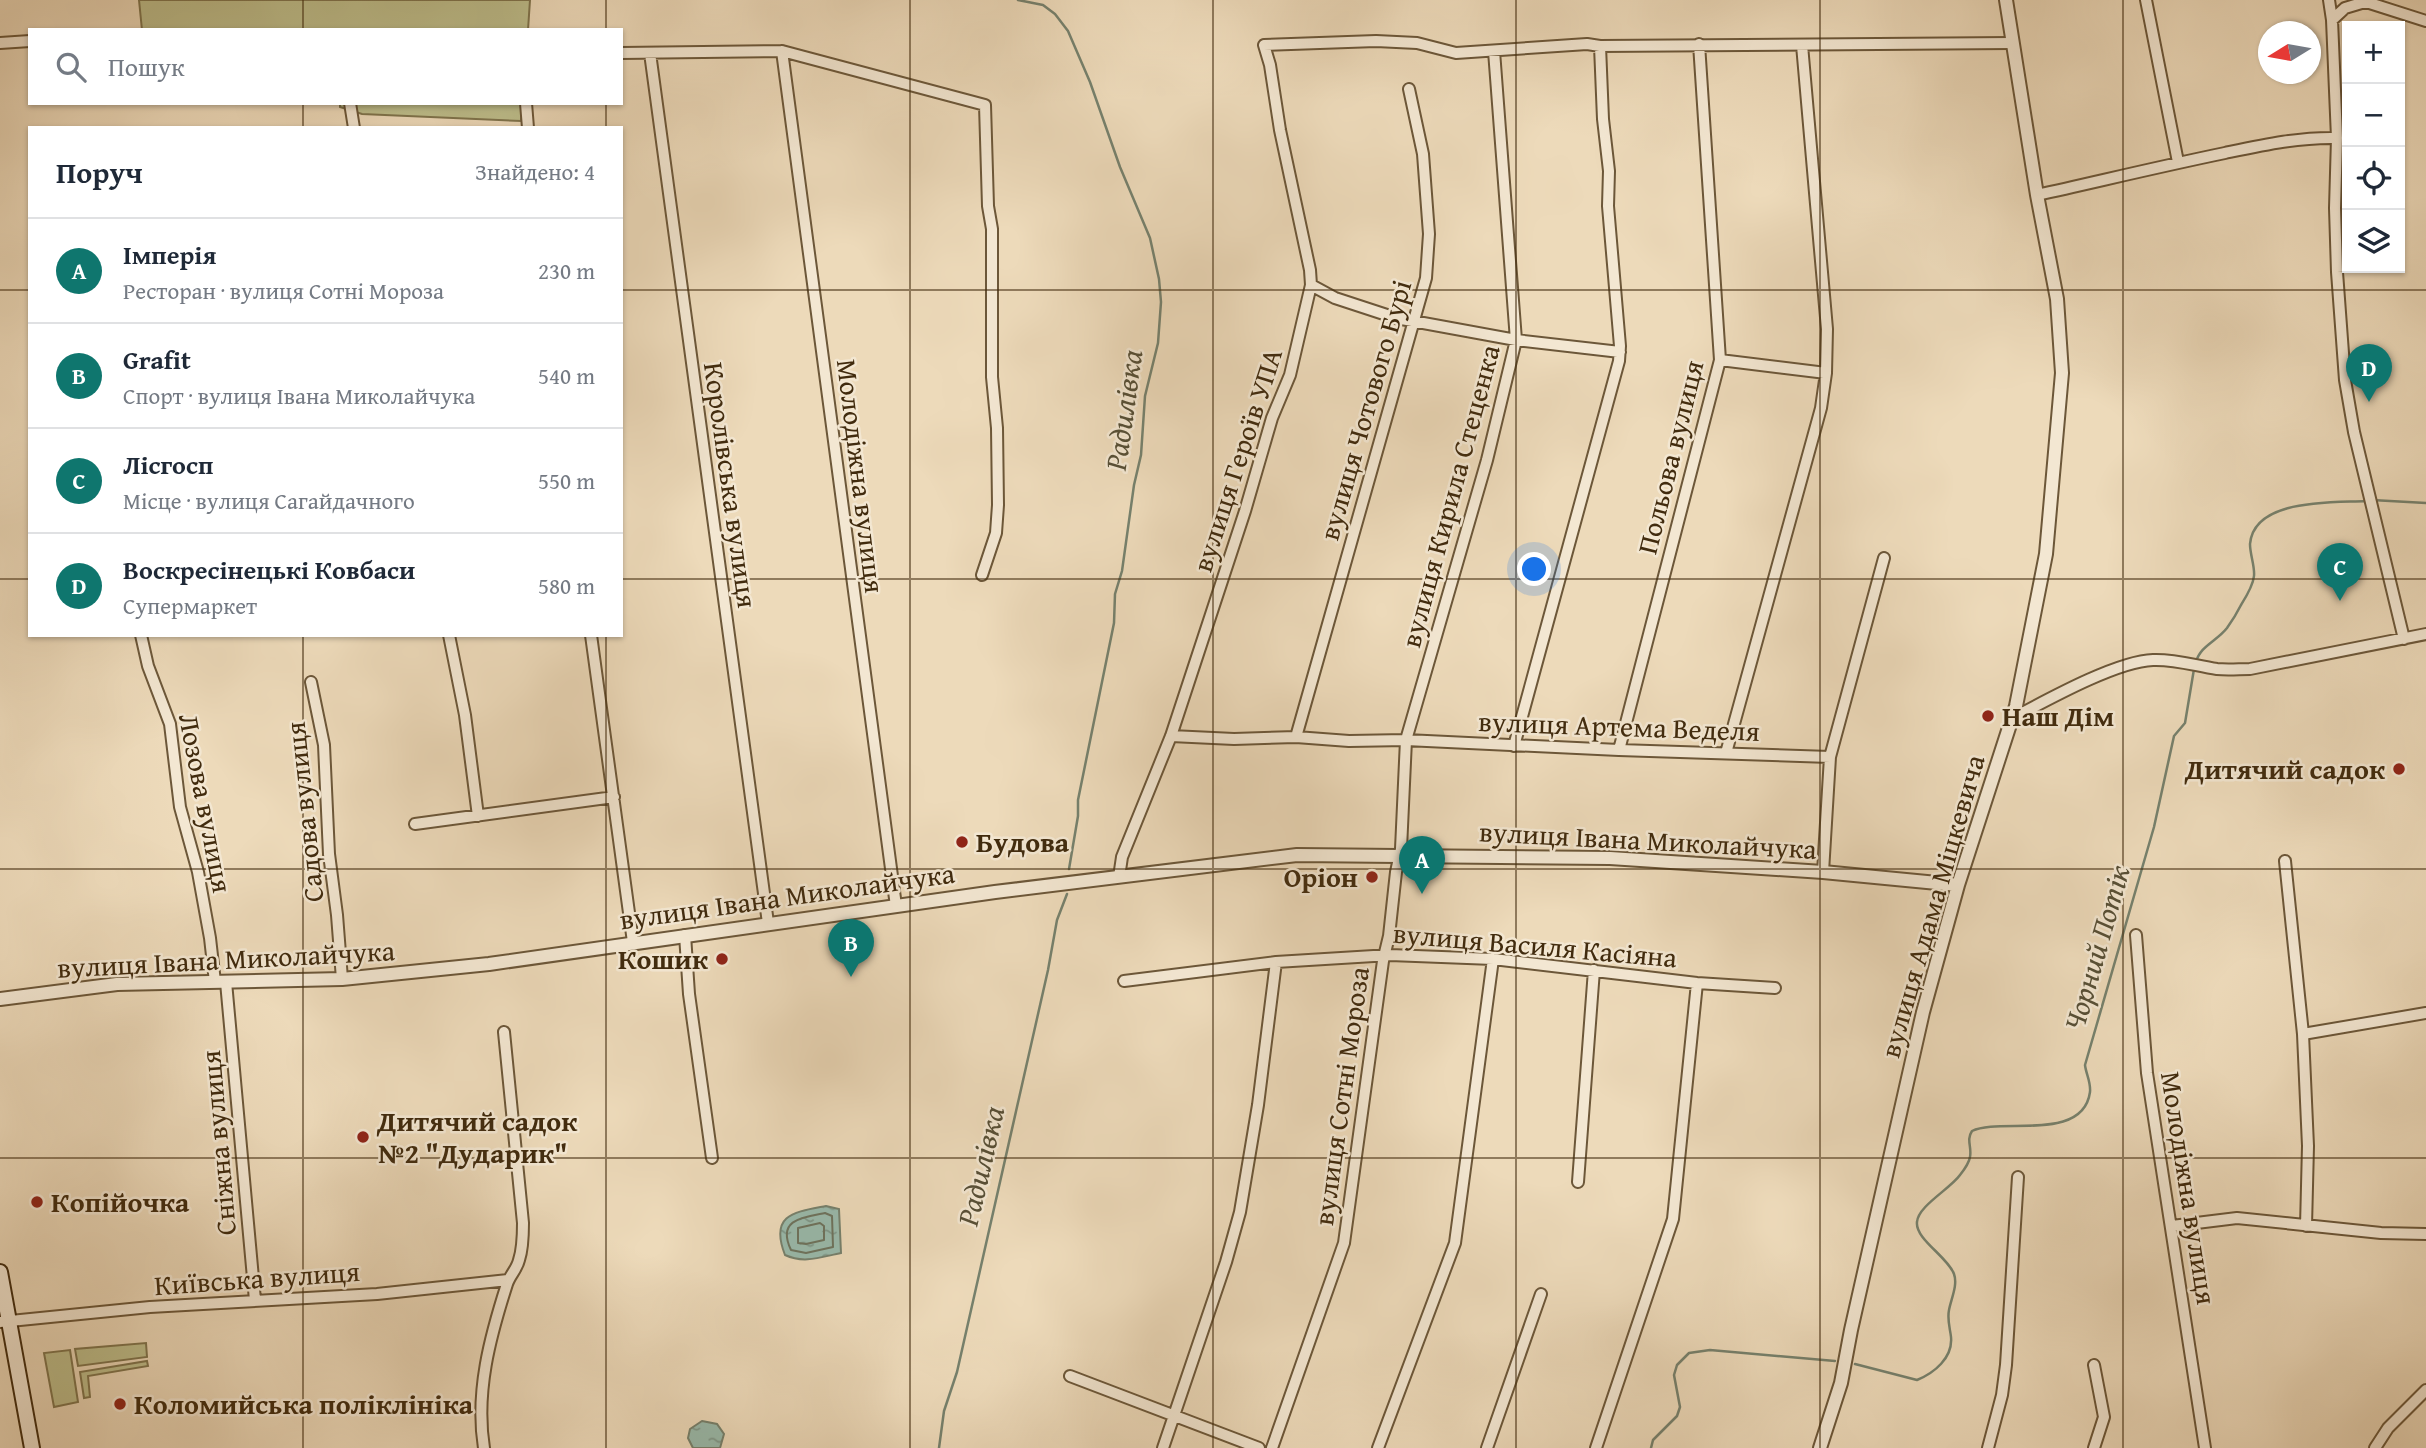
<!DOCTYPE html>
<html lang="uk">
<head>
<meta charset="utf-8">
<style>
	body { margin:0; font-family:"Gentium Book Plus",serif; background:#f2f2f3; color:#1f2937 }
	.controls { position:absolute; right:21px; top:21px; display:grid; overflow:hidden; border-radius:0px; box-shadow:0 2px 5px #0004 }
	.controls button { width:63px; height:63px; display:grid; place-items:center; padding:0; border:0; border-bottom:2px solid #e0e1e3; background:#fff; color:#1f2937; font:35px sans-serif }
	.compass { position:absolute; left:2258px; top:21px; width:63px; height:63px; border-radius:50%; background:#fff; box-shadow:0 2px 5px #0004; rotate:259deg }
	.you { position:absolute; left:1535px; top:570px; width:24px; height:24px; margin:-18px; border:5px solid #fff; border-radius:50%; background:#1a73e8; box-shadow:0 0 0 10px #1a73e833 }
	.badge { display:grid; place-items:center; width:46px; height:46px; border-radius:50%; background:#0f766e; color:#fff; font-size:23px; font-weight:700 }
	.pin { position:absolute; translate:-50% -58px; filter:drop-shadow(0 2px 4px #0008) }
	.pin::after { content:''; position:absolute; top:37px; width:24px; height:21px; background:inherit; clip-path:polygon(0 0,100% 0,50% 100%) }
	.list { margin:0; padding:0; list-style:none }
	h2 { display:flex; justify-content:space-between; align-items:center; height:91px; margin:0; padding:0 28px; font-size:30px }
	h2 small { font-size:23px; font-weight:400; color:#747a83 }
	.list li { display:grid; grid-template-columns:46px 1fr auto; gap:21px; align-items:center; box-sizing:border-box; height:105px; padding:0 28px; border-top:2px solid #e0e1e3 }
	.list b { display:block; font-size:26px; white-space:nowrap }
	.list p { margin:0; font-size:23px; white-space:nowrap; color:#747a83 }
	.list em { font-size:23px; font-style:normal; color:#747a83 }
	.icon { flex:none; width:38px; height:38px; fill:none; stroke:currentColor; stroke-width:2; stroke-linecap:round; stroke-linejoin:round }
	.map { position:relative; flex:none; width:2426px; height:1448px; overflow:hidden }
	.search { position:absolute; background:#fff; box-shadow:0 2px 5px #0004; left:28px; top:28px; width:595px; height:77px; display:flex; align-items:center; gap:18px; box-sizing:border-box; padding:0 24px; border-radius:0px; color:#747a83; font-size:26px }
	.panel { position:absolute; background:#fff; box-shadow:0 2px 5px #0004; left:28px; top:126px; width:595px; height:511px; border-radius:0px }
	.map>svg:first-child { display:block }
	.green { fill:#bdbe8c; stroke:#7f744d; stroke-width:2 }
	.water { fill:url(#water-ripples); stroke:#76816d; stroke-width:2 }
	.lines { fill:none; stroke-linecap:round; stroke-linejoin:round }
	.shore { stroke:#6d735e; stroke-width:2 }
	.stream { stroke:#76816d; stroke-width:2.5 }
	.minor-casing { stroke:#6c5739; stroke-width:14 }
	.tertiary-casing { stroke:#6c5739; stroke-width:16 }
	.secondary-casing { stroke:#412b0e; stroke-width:18 }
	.minor { stroke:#f3e7d2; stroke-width:10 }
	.tertiary { stroke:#f3e7d2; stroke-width:12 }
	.secondary { stroke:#f3e7d2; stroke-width:14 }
	.grid { fill:none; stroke:#412b0e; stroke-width:2; stroke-opacity:0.55 }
	.poi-dot { fill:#8f2418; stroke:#f3e7d2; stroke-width:2.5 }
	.labels { text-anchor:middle; stroke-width:5; stroke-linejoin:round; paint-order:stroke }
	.street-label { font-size:28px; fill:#412b0e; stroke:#f3e7d2 }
	.poi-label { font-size:28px; font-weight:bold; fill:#412b0e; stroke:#f3e7d2; text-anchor:start }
	.water-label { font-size:30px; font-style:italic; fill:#574f36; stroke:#f3e7d2 }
</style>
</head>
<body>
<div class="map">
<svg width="2426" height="1448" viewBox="0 0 2426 1448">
	<defs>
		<pattern id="water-ripples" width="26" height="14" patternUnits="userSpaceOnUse" patternTransform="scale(1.75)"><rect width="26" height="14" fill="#99bbad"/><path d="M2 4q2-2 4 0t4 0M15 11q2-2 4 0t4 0" fill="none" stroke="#7e988b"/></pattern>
	</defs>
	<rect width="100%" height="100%" fill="#eddaba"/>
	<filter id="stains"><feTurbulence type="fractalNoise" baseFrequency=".00286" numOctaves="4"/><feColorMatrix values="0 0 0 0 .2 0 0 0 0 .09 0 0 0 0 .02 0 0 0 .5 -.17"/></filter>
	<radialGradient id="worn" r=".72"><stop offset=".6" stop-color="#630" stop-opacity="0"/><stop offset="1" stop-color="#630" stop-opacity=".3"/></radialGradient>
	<path class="green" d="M139 0H530L528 30H142Z
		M340 103H523L521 121 362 114 340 107Z
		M146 1343 147 1357 78 1366 75 1349Z
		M70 1350 78 1402 54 1407 44 1353Z
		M147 1361 148 1366 88 1376 90 1397 84 1398 80 1372Z"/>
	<path class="water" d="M826 1206 839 1209 841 1253C821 1257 804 1264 785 1255 769 1214 795 1212 826 1206Z
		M702 1421 717 1424 724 1434 720 1448H693L688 1438 690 1429Z"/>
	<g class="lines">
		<path class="shore" d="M825 1213 832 1216 833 1247 806 1253 791 1250C776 1219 804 1217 825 1213Z
			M820 1223 824 1226V1240L806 1244 798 1243V1228Z"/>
		<path class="stream" d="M1018 0 1043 5 1055 14 1068 31 1090 82 1120 167 1150 238 1159 279 1161 302 1158 343 1145 396 1141 455 1134 485 1122 571 1115 594 1114 623 1078 800V816L1069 869
			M2372 500 2426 503
			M2196 662C2200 646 2217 641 2227 628 2232 621 2237 613 2241 605 2246 597 2253 586 2254 576 2255 566 2250 555 2250 544 2254 498 2333 503 2366 501
			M1855 1364 1917 1380C1934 1373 1953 1358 1951 1337 1950 1328 1947 1320 1949 1310 1951 1299 1958 1285 1954 1274 1948 1257 1915 1239 1917 1222 1918 1206 1950 1189 1960 1175 1964 1170 1969 1163 1970 1157 1972 1147 1966 1140 1972 1131 2000 1117 2083 1143 2090 1092 2091 1082 2086 1074 2085 1065L2154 827 2174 736 2185 723 2194 669
			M939 1448 944 1411 957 1372 1048 970 1057 920 1067 894
			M1651 1448 1653 1440 1677 1416 1680 1407 1674 1375 1677 1365 1689 1353 1710 1350 1835 1361"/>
		<g class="minor-casing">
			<path id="minor" d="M2146 0 2178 162
				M2329 0 2332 20 2337 138 2335 208 2337 272 2345 380 2354 432 2404 639
				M2360 0 2426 21
				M2332 20 2345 8 2365 2
				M0 43 30 41
				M782 51 896 906
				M621 53 782 51 985 105 988 206 992 229V377L997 428 998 505 996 533 982 575
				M650 53 768 923
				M350 103 354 128
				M526 103 528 128
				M2037 195C2100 181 2162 166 2225 153 2263 145 2299 137 2337 138
				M1311 285 1335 298 1396 318 1516 340 1620 352
				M1720 360 1826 373
				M141 635 148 666 170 724 180 807 198 872 210 938 215 982
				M449 635 465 715 478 816
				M591 635 633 942
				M311 682 324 745 329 854 337 915 342 979
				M2013 718C2047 700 2117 661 2153 660 2175 659 2196 666 2217 669 2228 670 2239 669 2250 669L2426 634
				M1171 736 1234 739 1296 737 1349 741 1406 740 1619 750 1830 757
				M1296 737 1426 278 1429 234 1423 154 1409 89
				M1514 746 1619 361 1620 346 1608 206 1609 171 1603 119 1600 46
				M1619 750 1720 360 1699 44
				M1726 753 1821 408 1826 373 1827 329 1802 45
				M415 824 614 797
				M2285 861 2303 1034 2308 1146 2306 1226
				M1823 872 1830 757 1884 558
				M1119 877 1122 857 1171 736 1245 511 1272 418 1290 375 1311 285 1310 270 1280 130 1270 65 1264 45 1376 41 1417 43 1456 53 1587 44 1600 46 2012 43
				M685 935 689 994 712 1158
				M2136 935 2147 1073 2205 1448
				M1124 981 1276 962 1390 955 1493 959 1697 983 1775 988
				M226 982 255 1300
				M2303 1034 2426 1013
				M1578 1182 1594 970
				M2172 1226 2237 1218 2381 1233 2426 1234
				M0 1322 150 1307 377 1294 508 1280
				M1070 1376 1259 1448
				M484 1448C475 1392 490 1337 507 1284 510 1275 517 1269 519 1260 523 1248 523 1235 523 1223L504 1032
				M1163 1448 1226 1262 1240 1212 1258 1105 1276 962
				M1272 1448 1344 1243 1383 961 1389 936 1396 872 1401 849 1406 740 1487 460 1516 340 1494 51
				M1378 1448 1455 1243 1493 959
				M1487 1448 1541 1294
				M1596 1448 1673 1219 1697 983
				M1988 1448 2002 1395 2006 1365 2018 1177
				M2094 1448 2104 1417 2094 1365
				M2375 1448 2388 1428 2426 1390"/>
		</g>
		<g class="tertiary-casing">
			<path id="tertiary" d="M0 999 117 984 342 979 489 964 995 892 1297 855 1610 858 1823 872 1958 885
				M1820 1448 1841 1383 1851 1330 1923 1012 1958 885 2016 706 2046 554 2062 373 2057 299 2037 195 2006 0"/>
		</g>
		<g class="secondary-casing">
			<path id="secondary" d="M0 1272 32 1448"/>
		</g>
		<use href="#minor" class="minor"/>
		<use href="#tertiary" class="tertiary"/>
		<use href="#secondary" class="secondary"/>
	</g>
	<path class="grid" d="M303 0V30M606 0V30M910 0V1448M1213 0V1448M1516 0V1448M1820 0V1448M2123 0V1448M303 103V128M606 103V128M0 290H30M621 290H2426M0 579H30M621 579H2426M303 635V1448M606 635V1448M0 869H2426M0 1158H2426"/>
	<g class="poi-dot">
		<circle cx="1988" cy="716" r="7"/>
		<circle cx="2399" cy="769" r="7"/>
		<circle cx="962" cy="842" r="7"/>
		<circle cx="1372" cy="877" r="7"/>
		<circle cx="722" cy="959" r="7"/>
		<circle cx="363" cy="1137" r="7"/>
		<circle cx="37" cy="1202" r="7"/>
		<circle cx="120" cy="1404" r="7"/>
	</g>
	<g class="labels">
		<g class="street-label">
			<text transform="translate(1365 410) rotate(-74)" y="10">вулиця Чотового Бурі</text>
			<text transform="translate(1670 457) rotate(-76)" y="10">Польова вулиця</text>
			<text transform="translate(1237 460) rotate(-72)" y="10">вулиця Героїв УПА</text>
			<text transform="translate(861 476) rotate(83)" y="10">Молодіжна вулиця</text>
			<text transform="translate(731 485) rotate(82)" y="10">Королівська вулиця</text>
			<text transform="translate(1450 496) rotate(-75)" y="10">вулиця Кирила Стеценка</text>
			<text transform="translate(1619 726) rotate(2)" y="10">вулиця Артема Веделя</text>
			<text transform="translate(206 803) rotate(79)" y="10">Лозова вулиця</text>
			<text transform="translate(304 812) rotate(-96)" y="10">Садова вулиця</text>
			<text transform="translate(1648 840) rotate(3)" y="10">вулиця Івана Миколайчука</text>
			<text transform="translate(787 896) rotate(-8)" y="10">вулиця Івана Миколайчука</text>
			<text transform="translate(1932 906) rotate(-74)" y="10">вулиця Адама Міцкевича</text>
			<text transform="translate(1535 945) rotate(5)" y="10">вулиця Василя Касіяна</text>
			<text transform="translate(226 959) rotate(-3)" y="10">вулиця Івана Миколайчука</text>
			<text transform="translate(1341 1096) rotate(-82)" y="10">вулиця Сотні Мороза</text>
			<text transform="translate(218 1143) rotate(-95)" y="10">Сніжна вулиця</text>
			<text transform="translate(2189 1188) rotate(81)" y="10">Молодіжна вулиця</text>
			<text transform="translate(257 1278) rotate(-4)" y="10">Київська вулиця</text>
		</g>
		<g class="poi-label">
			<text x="2002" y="726">Наш Дім</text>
			<text x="2385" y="779" text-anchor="end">Дитячий садок</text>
			<text x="976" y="852">Будова</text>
			<text x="1358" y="887" text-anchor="end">Оріон</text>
			<text x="708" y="969" text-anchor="end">Кошик</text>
			<text x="377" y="1131">Дитячий садок<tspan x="377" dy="32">№2 "Дударик"</tspan></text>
			<text x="51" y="1212">Копійочка</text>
			<text x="134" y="1414">Коломийська поліклініка</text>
		</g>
		<g class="water-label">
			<text transform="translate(1124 410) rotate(-82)" y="10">Радилівка</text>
			<text transform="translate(2097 948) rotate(-74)" y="10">Чорний Потік</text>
			<text transform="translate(981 1166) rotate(-77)" y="10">Радилівка</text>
		</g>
	</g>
	<rect width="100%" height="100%" filter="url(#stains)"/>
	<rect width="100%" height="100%" fill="url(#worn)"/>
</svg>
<div class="controls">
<button>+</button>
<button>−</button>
<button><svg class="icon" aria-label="locate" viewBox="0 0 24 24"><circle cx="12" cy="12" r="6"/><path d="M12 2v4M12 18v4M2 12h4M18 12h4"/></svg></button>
<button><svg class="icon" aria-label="layers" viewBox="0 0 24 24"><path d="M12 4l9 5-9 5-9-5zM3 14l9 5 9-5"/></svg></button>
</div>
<svg class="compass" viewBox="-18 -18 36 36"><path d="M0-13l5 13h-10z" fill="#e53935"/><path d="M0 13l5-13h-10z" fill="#747a83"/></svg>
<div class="you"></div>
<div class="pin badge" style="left:1422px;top:894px">A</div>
<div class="pin badge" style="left:851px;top:977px">B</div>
<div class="pin badge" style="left:2340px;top:601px">C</div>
<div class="pin badge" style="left:2369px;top:402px">D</div>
<div class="search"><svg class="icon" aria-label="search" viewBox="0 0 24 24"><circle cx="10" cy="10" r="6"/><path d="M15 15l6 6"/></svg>Пошук</div>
<section class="panel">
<h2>Поруч<small>Знайдено: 4</small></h2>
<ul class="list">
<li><span class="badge">A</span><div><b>Імперія</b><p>Ресторан · вулиця Сотні Мороза</p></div><em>230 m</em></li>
<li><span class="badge">B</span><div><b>Grafit</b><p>Спорт · вулиця Івана Миколайчука</p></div><em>540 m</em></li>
<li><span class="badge">C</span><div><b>Лісгосп</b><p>Місце · вулиця Сагайдачного</p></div><em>550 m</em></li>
<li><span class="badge">D</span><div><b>Воскресінецькі Ковбаси</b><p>Супермаркет</p></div><em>580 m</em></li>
</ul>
</section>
</div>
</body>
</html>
